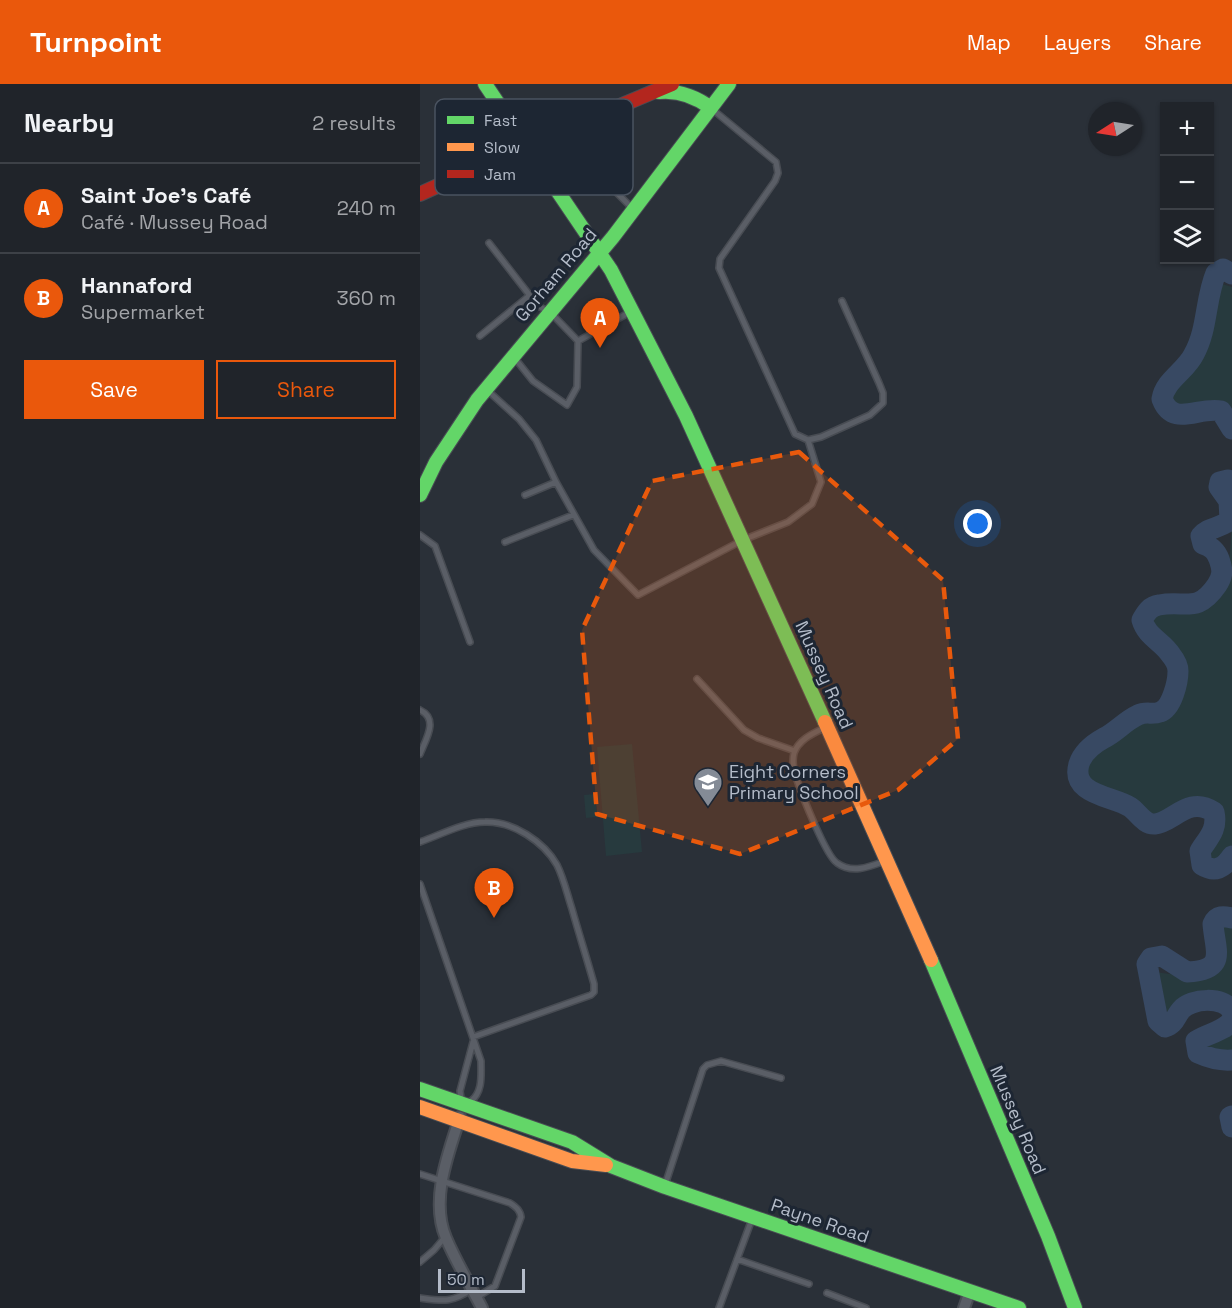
<!DOCTYPE html>
<html lang="en">
<head>
<meta charset="utf-8">
<style>
	body { margin:0; font-family:"Space Grotesk",sans-serif; background:#2d3036; color:#f1f3f6 }
	.controls { position:absolute; right:18px; top:18px; display:grid; overflow:hidden; border-radius:0px; box-shadow:0 2px 4px #0004 }
	.controls button { width:54px; height:54px; display:grid; place-items:center; padding:0; border:0; border-bottom:2px solid #3d4147; background:#20242a; color:#f1f3f6; font:30px sans-serif }
	.compass { position:absolute; left:668px; top:18px; width:54px; height:54px; border-radius:50%; background:#20242a; box-shadow:0 2px 4px #0004; rotate:258deg }
	.scale { position:absolute; left:18px; bottom:15px; width:87px; box-sizing:border-box; padding-left:6px; border:3px solid #b4bcc9; border-top:0; font-size:16px; line-height:21px; white-space:nowrap; color:#b4bcc9; -webkit-text-stroke:4px #1d2633; paint-order:stroke }
	.you { position:absolute; left:558px; top:440px; width:21px; height:21px; margin:-15px; border:4px solid #fff; border-radius:50%; background:#1a73e8; box-shadow:0 0 0 9px #1a73e833 }
	.badge { display:grid; place-items:center; width:39px; height:39px; border-radius:50%; background:#ea580c; color:#fff; font-size:20px; font-weight:700 }
	.pin { position:absolute; translate:-50% -50px; filter:drop-shadow(0 2px 3px #0008) }
	.pin::after { content:''; position:absolute; top:32px; width:21px; height:18px; background:inherit; clip-path:polygon(0 0,100% 0,50% 100%) }
	.list { margin:0; padding:0; list-style:none }
	h2 { display:flex; justify-content:space-between; align-items:center; height:78px; margin:0; padding:0 24px; font-size:26px }
	h2 small { font-size:20px; font-weight:400; color:#a2a4a8 }
	.list li { display:grid; grid-template-columns:39px 1fr auto; gap:18px; align-items:center; box-sizing:border-box; height:90px; padding:0 24px; border-top:2px solid #3d4147 }
	.list b { display:block; font-size:22px; white-space:nowrap }
	.list p { margin:0; font-size:20px; white-space:nowrap; color:#a2a4a8 }
	.list em { font-size:20px; font-style:normal; color:#a2a4a8 }
	.actions { display:flex; gap:12px; padding:18px 24px }
	.actions a { flex:1; padding:14px 0; border:2px solid #ea580c; border-radius:0px; text-align:center; font-size:21px; color:#ea580c }
	.actions .main { background:#ea580c; color:#fff }
	.icon { flex:none; width:33px; height:33px; fill:none; stroke:currentColor; stroke-width:2; stroke-linecap:round; stroke-linejoin:round }
	.map { position:relative; flex:none; width:812px; height:1224px; overflow:hidden }
	header { display:flex; align-items:center; gap:36px; box-sizing:border-box; height:84px; padding:0 30px; background:#ea580c; color:#fff }
	header strong { font-size:28px }
	nav { display:flex; gap:33px; margin-inline-start:auto; font-size:21px }
	main { display:flex }
	aside { flex:1; background:#20242a }
	.map>svg:first-child { display:block }
	.green { fill:#273a3e }
	.lines { fill:none; stroke-linecap:round; stroke-linejoin:round }
	.river { stroke:#384963; stroke-width:21 }
	.lane-casing { stroke:#484c53; stroke-width:8 }
	.street-casing { stroke:#484c53; stroke-width:14 }
	.fast-casing { stroke:#484c53; stroke-width:16 }
	.slow-casing { stroke:#484c53; stroke-width:16 }
	.jam-casing { stroke:#484c53; stroke-width:16 }
	.lane { stroke:#5a5e66; stroke-width:5 }
	.street { stroke:#5a5e66; stroke-width:10 }
	.fast { stroke:#63d668; stroke-width:14 }
	.slow { stroke:#ff974d; stroke-width:14 }
	.jam { stroke:#b3261e; stroke-width:14 }
	.marked { fill:#e8590c; fill-opacity:0.2; stroke:#e8590c; stroke-width:4.5; stroke-dasharray:12 8; stroke-linejoin:round }
	.labels { text-anchor:middle; stroke-width:6; stroke-linejoin:round; paint-order:stroke }
	.street-label { font-size:18px; fill:#b4bcc9; stroke:#1d2633 }
	.poi-label { font-size:18px; fill:#b4bcc9; stroke:#1d2633; text-anchor:start }
	.key { fill:#1d2633; stroke:#4a5360; stroke-width:1.5 }
	.key-label { font-size:16px; fill:#b4bcc9 }
</style>
</head>
<body>
<header>
<strong>Turnpoint</strong>
<nav><a>Map</a><a>Layers</a><a>Share</a></nav>
</header>
<main>
<aside>
<h2>Nearby<small>2 results</small></h2>
<ul class="list">
<li><span class="badge">A</span><div><b>Saint Joe's Café</b><p>Café · Mussey Road</p></div><em>240 m</em></li>
<li><span class="badge">B</span><div><b>Hannaford</b><p>Supermarket</p></div><em>360 m</em></li>
</ul>
<div class="actions"><a class="main">Save</a><a>Share</a></div>
</aside>
<div class="map">
<svg width="812" height="1224" viewBox="0 0 812 1224">
	<rect width="100%" height="100%" fill="#2a3038"/>
	<path class="green" d="M802 200 812 203V336C794 297 779 337 750 318L748 312 750 307C766 289 783 272 790 249 794 234 794 217 799 202Z
		M810 401H812V761L797 776 792 778 784 776V773L799 735 798 726 792 718 772 717 743 732 728 728 700 709 670 699C660 688 665 672 677 664 685 658 694 656 702 652 710 647 716 639 724 635 734 629 745 630 753 620 761 609 763 593 760 580 754 560 738 552 727 536L734 527C786 521 810 510 811 453 811 442 812 430 811 420 810 415 807 411 805 407Z
		M212 660 222 768 186 772 177 663Z
		M175 710 177 733 166 734 164 711Z
		M804 836 812 840V926L809 914C789 907 764 914 755 933H749L745 924 740 904 733 892 734 888C755 890 776 896 796 883L802 866 799 844Z
		M812 927V973C801 973 788 973 785 961 797 945 805 952 812 927Z"/>
	<g class="lines">
		<path class="river" d="M812 190 803 185 796 189C785 215 788 245 774 270 766 287 745 296 742 315 753 344 779 322 801 327L812 345
			M812 397 808 396 800 398 799 403 809 417 810 436C802 444 788 443 781 452L783 460C792 463 796 467 799 475 803 486 803 492 797 501 777 530 766 516 739 521 730 522 726 529 722 536 727 553 742 557 751 571 755 576 758 581 758 587 758 598 752 624 740 628 732 631 726 627 718 631 705 637 696 648 684 654 673 660 663 668 659 680 650 711 693 712 710 723 718 728 724 741 735 740 754 738 768 711 794 728 798 746 788 754 780 767L782 781C795 789 804 784 812 772
			M812 834C804 832 797 831 793 840 795 867 808 886 767 888L742 872 731 874 727 880 738 937 745 943C755 940 755 933 761 926 771 914 804 912 812 927
			M812 936C804 948 788 949 776 957L778 969C789 974 800 977 812 976
			M812 1032 810 1033 812 1043"/>
		<g class="lane-casing">
			<path id="lane" d="M292 25 356 78 358 89 355 97 300 175 299 184 375 350 388 356 401 353 450 331 463 319V309L459 299 422 217
				M155 44 188 100 212 124
				M69 159 118 222 130 228 158 257
				M60 252 109 212
				M93 272 113 297 147 321 157 303 158 257 210 228
				M66 305 99 335 116 356 136 398 174 466 218 511 323 456 368 438 392 420 401 398 388 356
				M105 411 136 398
				M0 451 15 462 50 558
				M85 458 153 431
				M277 595 324 646 338 654 375 667
				M0 626C19 635 6 655 0 670
				M406 643C394 649 379 655 374 669 372 677 374 688 377 696 382 711 406 772 417 779 432 790 449 783 465 777
				M0 758C20 751 44 738 65 738 93 737 124 758 137 781 144 795 147 810 152 825 159 850 167 875 174 900V908L171 911 53 953
				M0 800 61 977C61 991 63 1008 51 1017
				M41 1014 40 1007 53 958
				M0 1090 90 1119C96 1123 100 1126 101 1133L75 1202 57 1213
				M245 1101 283 985 287 981 301 977 361 994
				M317 1175 389 1200
				M0 1178 14 1166 25 1153
				M407 1209 446 1224
				M0 1214C23 1217 32 1219 52 1205
				M299 1224 332 1135"/>
		</g>
		<g class="street-casing">
			<path id="street" d="M40 1033C28 1070 10 1116 26 1154 36 1178 50 1201 62 1224
				M544 1224 550 1207"/>
		</g>
		<g class="fast-casing">
			<path id="fast" d="M65 0 191 186 266 332 405 638
				M239 8C259 6 275 12 291 24
				M0 411 16 378 57 316 193 153 309 0
				M511 876 628 1152 655 1224
				M0 1005 152 1058 191 1082 245 1103 599 1224"/>
		</g>
		<g class="slow-casing">
			<path id="slow" d="M405 638 511 876
				M0 1023 152 1077 186 1081"/>
		</g>
		<g class="jam-casing">
			<path id="jam" d="M0 110 107 61 252 0"/>
		</g>
		<use href="#lane" class="lane"/>
		<use href="#street" class="street"/>
		<use href="#fast" class="fast"/>
		<use href="#slow" class="slow"/>
		<use href="#jam" class="jam"/>
	</g>
	<path class="marked" d="M379 368 523 496 538 655 478 706 320 770 177 730 162 546 232 397Z"/>
	<defs>
		<g id="school-pin" transform="scale(1.5)"><path d="M0 17L-7.5 6A9.5 9.5 0 1 1 7.5 6Z" fill="#848b96" stroke="#1d2633"/><path d="M0-5L7-2L0 1L-7-2ZM-4 1L0 2.5L4 1V4Q0 6-4 4Z" fill="#fff"/></g>
	</defs>
	<g fill-rule="evenodd">
		<use href="#school-pin" x="288" y="698"/>
	</g>
	<g class="labels">
		<g class="street-label">
			<text transform="translate(136 191) rotate(-50)" y="6">Gorham Road</text>
			<text transform="translate(404 591) rotate(66)" y="6">Mussey Road</text>
			<text transform="translate(598 1036) rotate(67)" y="6">Mussey Road</text>
			<text transform="translate(400 1137) rotate(19)" y="6">Payne Road</text>
		</g>
		<g class="poi-label">
			<text x="309" y="694">Eight Corners<tspan x="309" dy="21">Primary School</tspan></text>
		</g>
	</g>
	<rect x="15" y="15" width="198" height="96" rx="9" class="key"/>
	<rect x="27" y="32" width="27" height="8" fill="#63d668"/>
	<rect x="27" y="59" width="27" height="8" fill="#ff974d"/>
	<rect x="27" y="86" width="27" height="8" fill="#b3261e"/>
	<g class="key-label">
		<text x="64" y="42">Fast</text>
		<text x="64" y="69">Slow</text>
		<text x="64" y="96">Jam</text>
	</g>
</svg>
<div class="controls">
<button>+</button>
<button>−</button>
<button><svg class="icon" aria-label="layers" viewBox="0 0 24 24"><path d="M12 4l9 5-9 5-9-5zM3 14l9 5 9-5"/></svg></button>
</div>
<svg class="compass" viewBox="-18 -18 36 36"><path d="M0-13l5 13h-10z" fill="#e53935"/><path d="M0 13l5-13h-10z" fill="#a2a4a8"/></svg>
<div class="scale">50 m</div>
<div class="you"></div>
<div class="pin badge" style="left:180px;top:264px">A</div>
<div class="pin badge" style="left:74px;top:834px">B</div>
</div>
</main>
</body>
</html>
